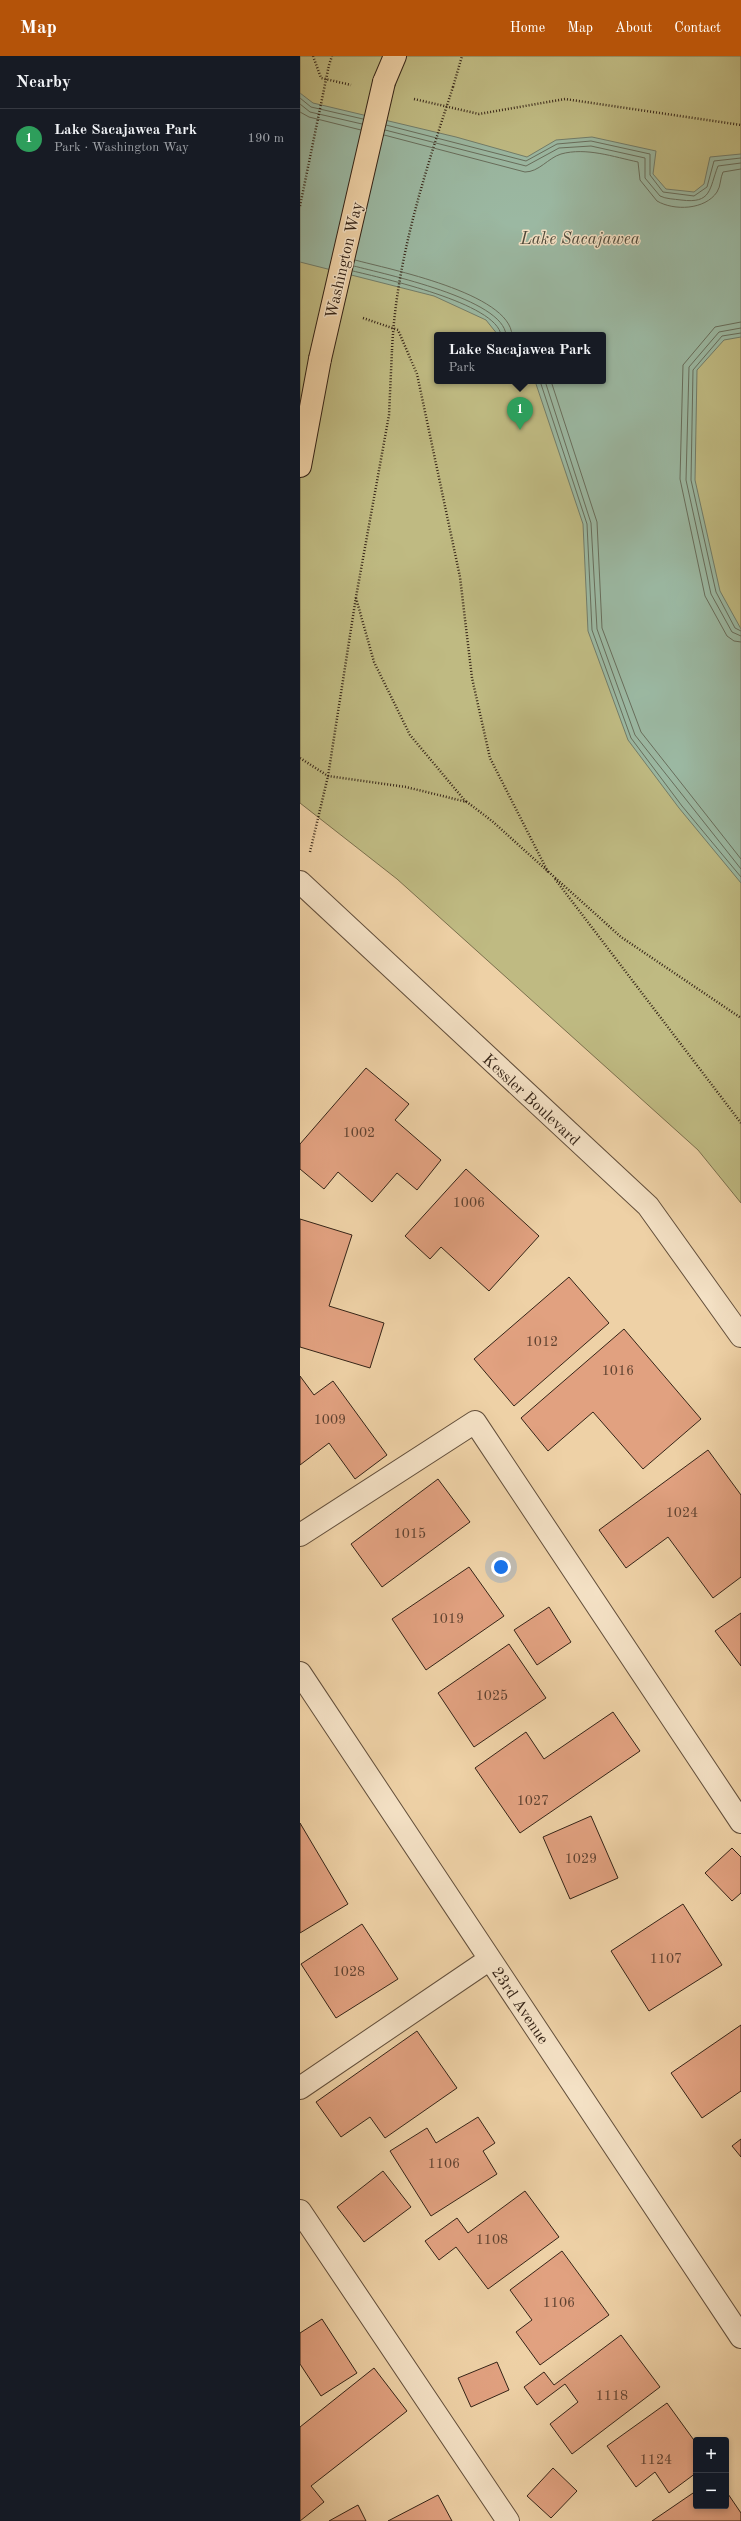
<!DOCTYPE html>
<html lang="en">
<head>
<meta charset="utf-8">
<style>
	body { margin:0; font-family:"Old Standard TT",serif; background:#20242c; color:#f1f3f6 }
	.controls { position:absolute; right:12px; bottom:12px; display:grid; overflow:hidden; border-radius:4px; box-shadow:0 2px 6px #0003 }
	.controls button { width:36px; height:36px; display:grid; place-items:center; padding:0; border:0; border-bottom:1px solid #363941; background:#171b24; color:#f1f3f6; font:20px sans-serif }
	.you { position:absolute; left:201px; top:1511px; width:14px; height:14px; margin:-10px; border:3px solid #fff; border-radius:50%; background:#1a73e8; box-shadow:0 0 0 6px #1a73e833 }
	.badge { display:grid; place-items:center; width:26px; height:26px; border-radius:50%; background:#b45309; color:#fff; font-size:13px; font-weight:700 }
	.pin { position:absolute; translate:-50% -33px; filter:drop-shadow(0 1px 2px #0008) }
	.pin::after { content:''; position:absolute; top:21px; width:14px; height:12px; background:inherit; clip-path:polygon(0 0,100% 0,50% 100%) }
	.popup { position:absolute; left:134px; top:276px; width:172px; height:52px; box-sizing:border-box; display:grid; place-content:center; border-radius:4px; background:#171b24; filter:drop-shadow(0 1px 3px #0005); font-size:13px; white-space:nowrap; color:#9ea1a6 }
	.popup b { font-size:15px; color:#f1f3f6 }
	.popup::after { content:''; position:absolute; left:50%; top:100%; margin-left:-8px; border:8px solid transparent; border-top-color:#171b24 }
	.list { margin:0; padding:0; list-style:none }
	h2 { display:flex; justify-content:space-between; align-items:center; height:52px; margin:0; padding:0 16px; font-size:17px }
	h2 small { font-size:13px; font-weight:400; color:#9ea1a6 }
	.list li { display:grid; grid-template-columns:26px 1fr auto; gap:12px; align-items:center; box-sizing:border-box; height:60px; padding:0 16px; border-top:1px solid #363941 }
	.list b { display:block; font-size:15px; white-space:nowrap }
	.list p { margin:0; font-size:13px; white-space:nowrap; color:#9ea1a6 }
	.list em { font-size:13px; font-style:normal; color:#9ea1a6 }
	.map { position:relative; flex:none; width:441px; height:2465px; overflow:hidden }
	header { display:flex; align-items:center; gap:24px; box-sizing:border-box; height:56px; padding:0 20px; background:#b45309; color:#fff }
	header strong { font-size:19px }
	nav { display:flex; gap:22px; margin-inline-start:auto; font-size:14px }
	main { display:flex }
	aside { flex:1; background:#171b24 }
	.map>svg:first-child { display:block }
	.green { fill:#bfba82; stroke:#7a6f4c; fill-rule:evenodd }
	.water { fill:#9bb8a2; stroke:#727d6a }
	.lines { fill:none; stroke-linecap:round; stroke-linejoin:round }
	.shore { stroke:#686e5c; stroke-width:1 }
	.building { fill:#e1a180; stroke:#352417 }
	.minor-casing { stroke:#634f3b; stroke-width:24 }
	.major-casing { stroke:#352417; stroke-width:24 }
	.path { stroke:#352417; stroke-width:2.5; stroke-dasharray:1 2; stroke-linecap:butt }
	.minor { stroke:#f4e1c5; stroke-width:22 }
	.major { stroke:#eed1a6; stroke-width:22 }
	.major-bridge-casing { stroke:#352417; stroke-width:24; stroke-linecap:butt }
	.path-bridge { stroke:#352417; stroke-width:2.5; stroke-dasharray:1 2; stroke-linecap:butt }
	.major-bridge { stroke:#eed1a6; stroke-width:22 }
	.labels { text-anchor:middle; stroke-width:3; stroke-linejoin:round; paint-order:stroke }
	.number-label { font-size:14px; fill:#604331 }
	.street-label { font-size:16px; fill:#352417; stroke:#f4e1c5 }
	.water-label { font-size:17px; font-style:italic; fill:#4e493a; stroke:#f4e1c5 }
</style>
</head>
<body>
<header>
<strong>Map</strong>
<nav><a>Home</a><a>Map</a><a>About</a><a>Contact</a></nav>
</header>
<main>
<aside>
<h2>Nearby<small></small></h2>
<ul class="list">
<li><span class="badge" style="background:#2e9e5b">1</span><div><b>Lake Sacajawea Park</b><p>Park · Washington Way</p></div><em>190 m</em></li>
</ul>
</aside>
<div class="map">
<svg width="441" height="2465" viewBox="0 0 441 2465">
	<rect width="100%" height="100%" fill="#eed1a6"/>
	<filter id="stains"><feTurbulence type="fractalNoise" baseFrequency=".005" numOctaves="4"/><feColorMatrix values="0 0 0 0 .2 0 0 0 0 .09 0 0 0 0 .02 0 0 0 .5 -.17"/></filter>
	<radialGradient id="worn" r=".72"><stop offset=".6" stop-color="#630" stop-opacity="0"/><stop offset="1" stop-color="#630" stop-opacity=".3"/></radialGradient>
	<path class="green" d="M0 0H441V1147L398 1094 97 823 0 747ZM137 279H303V325H137Z"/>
	<path class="water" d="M0 37 13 47 156 81 227 101 256 84 292 81 356 95 353 118 366 133 394 136 404 128 410 101 441 98V281L424 284 397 314 395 424 420 535 441 573V827L379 752 328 684 288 575 283 468 235 325H303V279H198L186 264 134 240 0 206Z"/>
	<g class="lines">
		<path class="shore" d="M0 42 11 51 63 63
			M0 48 10 56 62 68
			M0 56 9 61 61 74
			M86 69 226 105 257 88 291 85 350 98V119L363 136 394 140 407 131 414 105 441 102
			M85 74 226 110 259 92 291 90 345 102V122L360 140C366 143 374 143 381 144 412 148 409 133 418 110L441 107
			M84 79 225 116C239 116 248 102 261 98 286 91 314 101 338 106L340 124 357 145C374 155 405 154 417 136 421 130 420 122 423 116L441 113
			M55 204C88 213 210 237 212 279
			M54 210C84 218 204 243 206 279
			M53 215C81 222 197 247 201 279
			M441 266 415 271 383 309 380 423 405 540 427 580 434 585 441 586
			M441 272 419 276 389 311 386 424 411 538 432 576 441 580
			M441 277 422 280 393 314 391 424 416 536 435 572 441 575
			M240 325 287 468 292 574 331 682 382 750 441 821
			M245 325 291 467 297 573 335 679 441 813
			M251 325 297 466 302 572 341 676 441 803"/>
	</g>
	<path class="building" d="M66 1012 109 1048 95 1064 141 1104 117 1134 97 1117 72 1146 38 1116 24 1133 0 1113V1088Z
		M166 1113 239 1180 189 1235 141 1191 130 1203 105 1180Z
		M0 1163 52 1179 29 1250 84 1267 70 1312 0 1291Z
		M269 1221 309 1267 214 1350 174 1303Z
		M324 1273 401 1363 343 1413 293 1356 248 1395 221 1362Z
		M0 1320 14 1339 33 1325 87 1399 55 1423 29 1387 0 1409Z
		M408 1394 441 1439V1521L413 1542 368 1481 326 1512 299 1474Z
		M138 1423 170 1466 82 1531 51 1488Z
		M169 1511 204 1560 126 1614 92 1563Z
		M249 1551 271 1586 237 1609 214 1574Z
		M441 1557V1610L415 1575Z
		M209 1588 246 1642 174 1691 138 1637Z
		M313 1656 340 1695 220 1777 175 1712 226 1676 244 1703Z
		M291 1760 318 1822 270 1843 243 1781Z
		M0 1767 48 1848 0 1877Z
		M432 1792 441 1801V1837L432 1845 405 1817Z
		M383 1848 422 1909 349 1955 311 1895Z
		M62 1868 98 1923 36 1962 1 1908Z
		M441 1969V2035L402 2062 371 2017Z
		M117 1975 157 2032 85 2082 70 2061 41 2081 16 2046Z
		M178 2061 195 2087 183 2095 197 2118 131 2160 90 2095 127 2072 136 2087Z
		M441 2083V2101L432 2090Z
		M83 2115 111 2151 64 2186 37 2151Z
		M225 2135 259 2181 188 2233 156 2191 139 2204 125 2185 157 2162 168 2177Z
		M262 2195 309 2259 240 2309 216 2276 232 2264 210 2234Z
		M22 2263 57 2317 21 2340 0 2308V2277Z
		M321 2279 360 2331 272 2398 250 2368 278 2346 265 2328 237 2349 224 2331 244 2316 254 2329Z
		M197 2306 209 2334 171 2351 158 2322Z
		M74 2312 107 2355 11 2430 24 2446 0 2465V2371Z
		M367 2347 396 2387V2417L369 2437 355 2416 336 2431 307 2390Z
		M253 2412 277 2435 251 2462 227 2440Z
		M396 2435V2450H426V2435L441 2457V2465H352Z
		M138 2439 152 2465H88Z
		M58 2449 66 2465H29Z"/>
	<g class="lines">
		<g class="minor-casing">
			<path id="minor" d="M0 826 348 1150 441 1280
				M0 1479 175 1366 441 1766
				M0 1617 441 2281
				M0 2032 190 1903
				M0 2155 208 2465"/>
		</g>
		<g class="major-casing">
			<path id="major" d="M84 26 95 0
				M0 410 20 303"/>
		</g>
		<path class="path" d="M13 0 21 22 51 29
			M29 9 32 0
			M153 31 162 0
			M114 43 179 58 265 43 441 69
			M63 262 98 274 117 318 160 521 172 622 190 702 248 816
			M56 542 74 606 110 679 166 746
			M0 702 28 720 106 731 167 746 192 765 321 881 441 962
			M10 796 28 720 56 541 89 359 92 294
			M255 823 441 1067"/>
		<use href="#minor" class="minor"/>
		<use href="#major" class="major"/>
		<g class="major-bridge-casing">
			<path id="major-bridge" d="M20 303 84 26"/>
		</g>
		<path class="path-bridge" d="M0 150 29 9
			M92 294C96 204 125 116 153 31"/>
		<use href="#major-bridge" class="major-bridge"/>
	</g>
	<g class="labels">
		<g class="number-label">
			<text x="59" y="1081">1002</text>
			<text x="169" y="1151">1006</text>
			<text x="242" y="1290">1012</text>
			<text x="318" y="1319">1016</text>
			<text x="30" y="1368">1009</text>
			<text x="382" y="1461">1024</text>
			<text x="110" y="1482">1015</text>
			<text x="148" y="1567">1019</text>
			<text x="192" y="1644">1025</text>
			<text x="233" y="1749">1027</text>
			<text x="281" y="1807">1029</text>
			<text x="366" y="1907">1107</text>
			<text x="49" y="1920">1028</text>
			<text x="144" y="2112">1106</text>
			<text x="192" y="2188">1108</text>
			<text x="259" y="2251">1106</text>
			<text x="312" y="2344">1118</text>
			<text x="356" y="2408">1124</text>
		</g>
		<g class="street-label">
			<text transform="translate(43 204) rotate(-77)" y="6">Washington Way</text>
			<text transform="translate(232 1043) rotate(43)" y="6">Kessler Boulevard</text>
			<text transform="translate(221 1949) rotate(56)" y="6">23rd Avenue</text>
		</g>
		<g class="water-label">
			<text x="280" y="188">Lake Sacajawea</text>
		</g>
	</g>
	<rect width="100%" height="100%" filter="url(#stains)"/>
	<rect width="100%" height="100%" fill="url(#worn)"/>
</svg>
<div class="controls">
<button>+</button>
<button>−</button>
</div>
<div class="you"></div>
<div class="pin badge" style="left:220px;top:374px;background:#2e9e5b">1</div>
<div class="popup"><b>Lake Sacajawea Park</b>Park</div>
</div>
</main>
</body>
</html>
